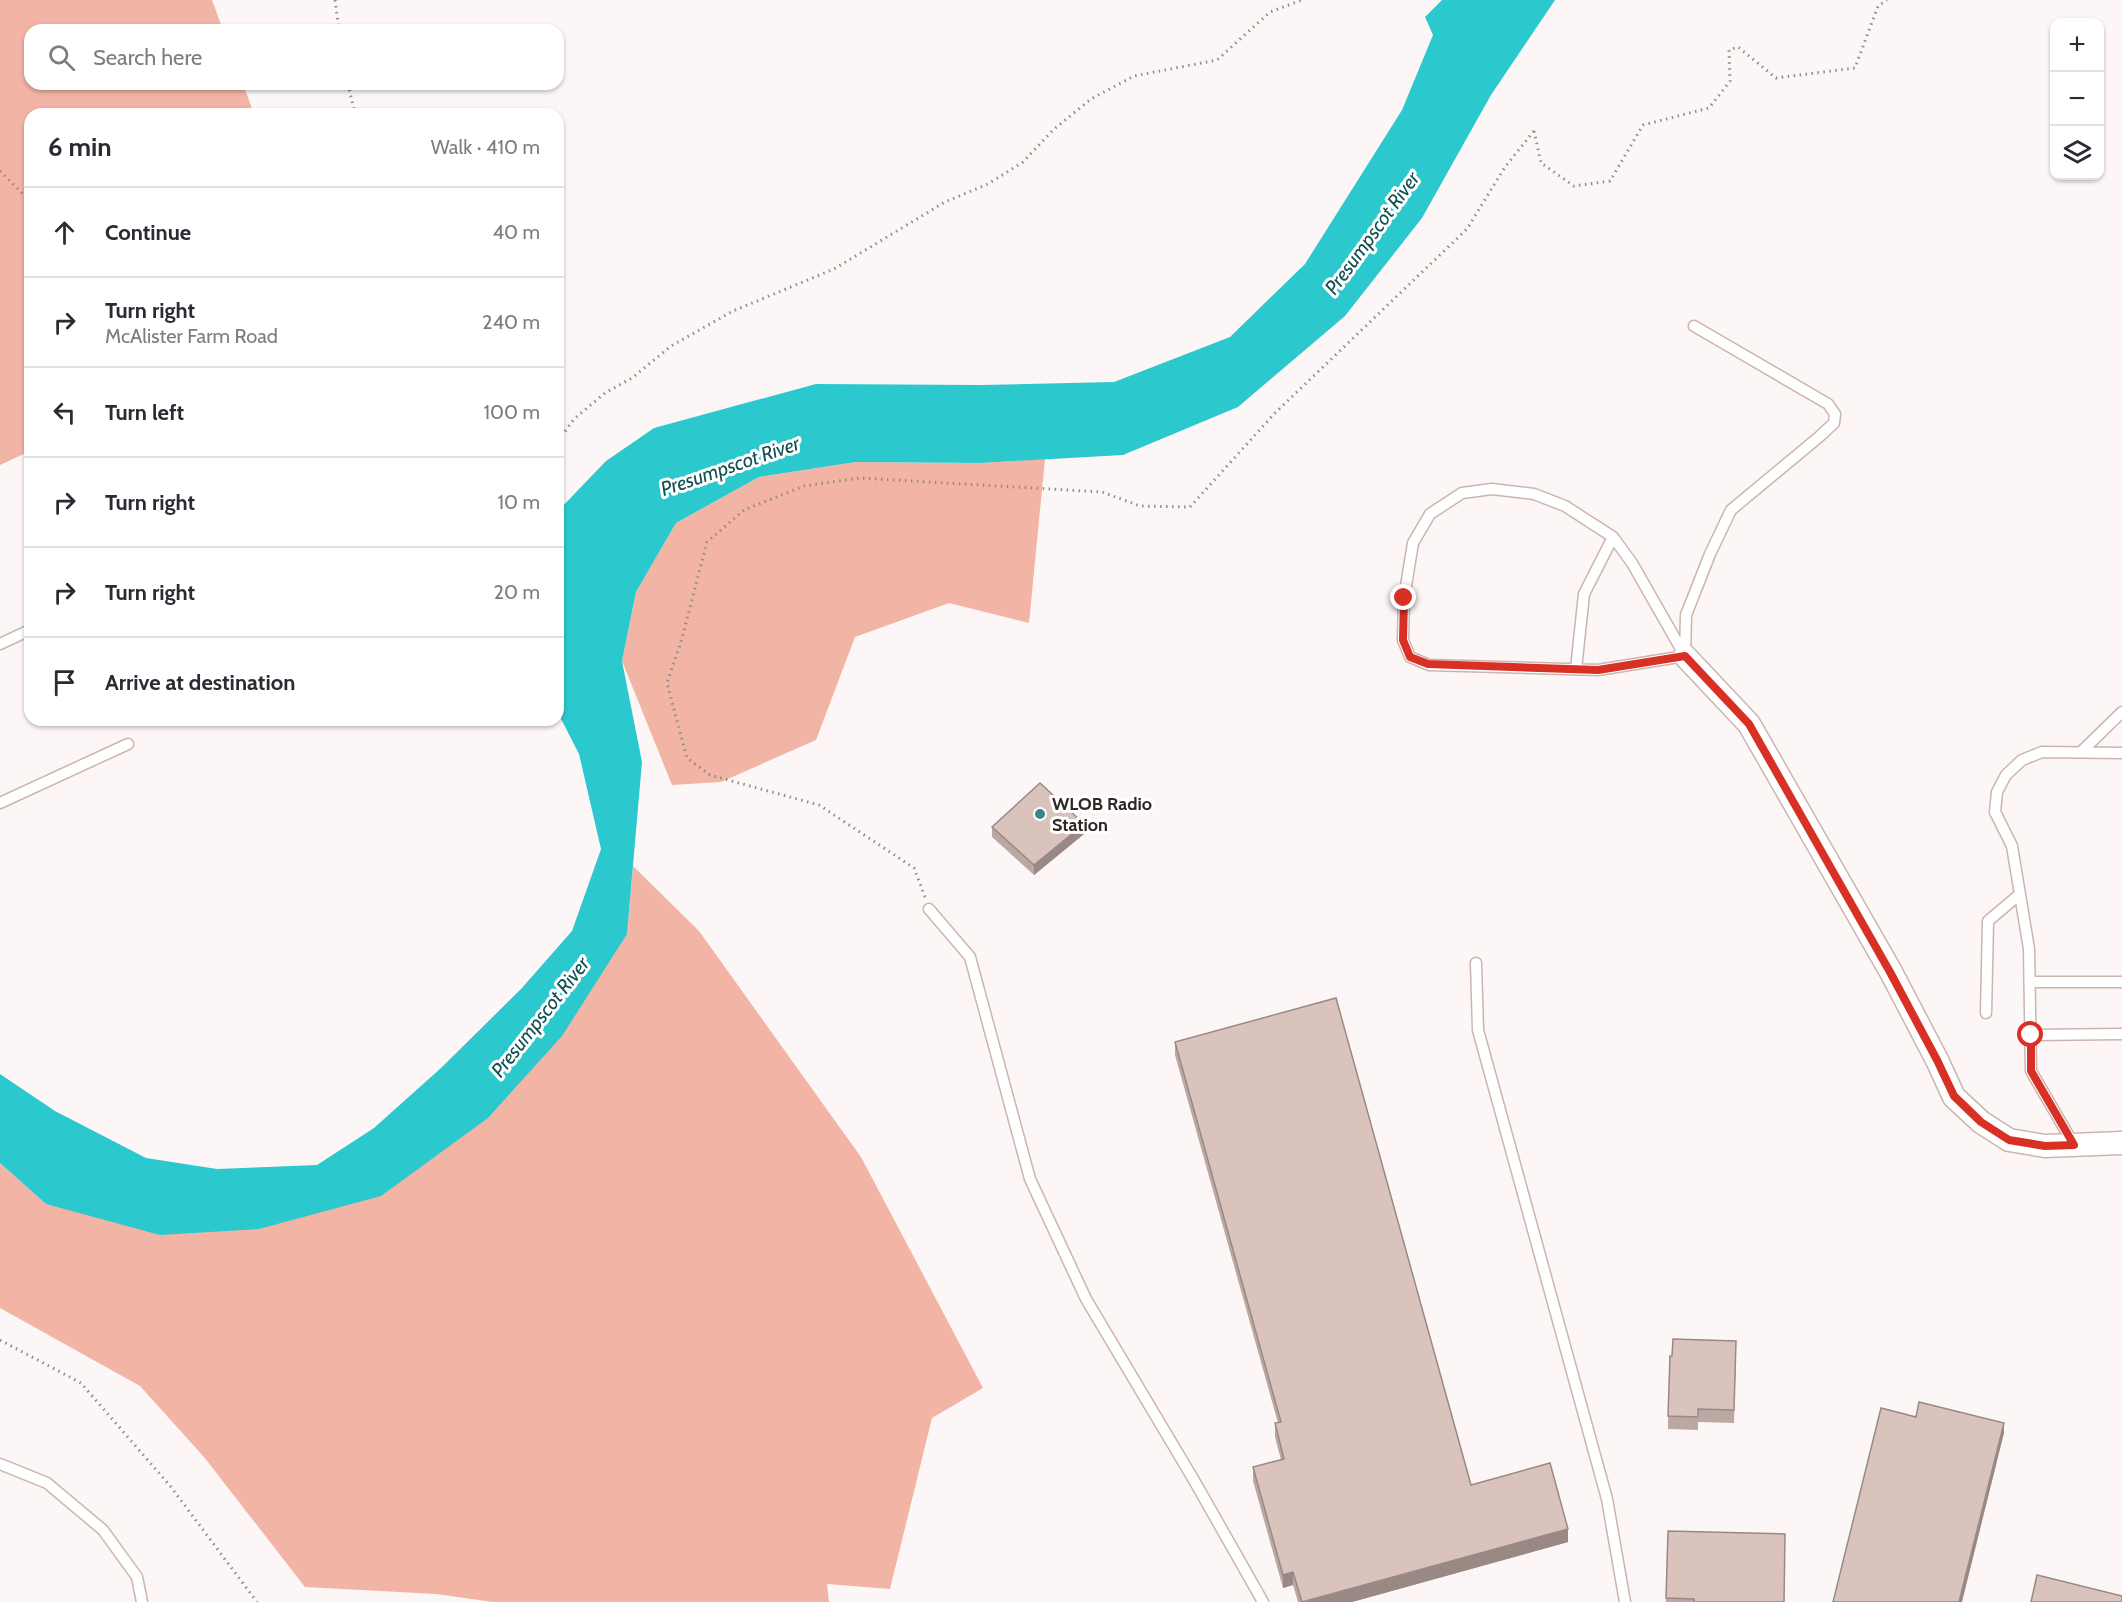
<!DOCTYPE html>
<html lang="en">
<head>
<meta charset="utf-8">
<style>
	body { margin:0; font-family:Cabin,sans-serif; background:#f7f7f7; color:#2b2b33 }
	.controls { position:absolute; right:18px; top:18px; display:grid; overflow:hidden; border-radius:12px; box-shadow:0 2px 4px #0004 }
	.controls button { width:54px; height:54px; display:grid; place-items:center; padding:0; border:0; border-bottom:2px solid #e1e1e2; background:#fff; color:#2b2b33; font:30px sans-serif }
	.stop { position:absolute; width:18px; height:18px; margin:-14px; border:4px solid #d93025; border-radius:50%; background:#fff }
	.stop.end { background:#d93025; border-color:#fff; box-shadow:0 2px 6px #0008 }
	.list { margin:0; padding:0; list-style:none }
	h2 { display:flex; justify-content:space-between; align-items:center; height:78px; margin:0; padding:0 24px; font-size:26px }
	h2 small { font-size:20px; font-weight:400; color:#7c7c81 }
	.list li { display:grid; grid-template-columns:39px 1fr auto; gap:18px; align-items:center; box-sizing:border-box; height:90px; padding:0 24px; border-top:2px solid #e1e1e2 }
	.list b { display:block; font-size:22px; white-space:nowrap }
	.list p { margin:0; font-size:20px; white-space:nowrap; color:#7c7c81 }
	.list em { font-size:20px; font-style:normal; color:#7c7c81 }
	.icon { flex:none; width:33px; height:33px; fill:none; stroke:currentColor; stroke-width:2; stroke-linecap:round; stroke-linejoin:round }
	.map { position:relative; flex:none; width:2122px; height:1602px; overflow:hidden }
	.search { position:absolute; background:#fff; box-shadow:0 2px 4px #0004; left:24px; top:24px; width:540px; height:66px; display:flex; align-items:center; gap:15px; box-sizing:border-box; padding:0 21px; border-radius:18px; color:#7c7c81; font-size:22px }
	.panel { position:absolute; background:#fff; box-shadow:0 2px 4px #0004; left:24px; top:108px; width:540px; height:618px; border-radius:18px }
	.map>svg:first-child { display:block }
	.green { fill:#f1b4a5 }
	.water { fill:#2bc9ce }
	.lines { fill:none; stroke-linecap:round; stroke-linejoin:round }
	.service-casing { stroke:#ccb5af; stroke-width:13 }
	.minor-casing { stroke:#ccb5af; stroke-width:25 }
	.path { stroke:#928b89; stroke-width:3; stroke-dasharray:1.5 4.5; stroke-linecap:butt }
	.service { stroke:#fff; stroke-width:10 }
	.minor { stroke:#fff; stroke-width:22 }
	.wall { fill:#bca8a3 }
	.shaded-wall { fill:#998884 }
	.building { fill:#dbc3bd; stroke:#998884; stroke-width:1.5 }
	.route { stroke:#d93025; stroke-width:8 }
	.poi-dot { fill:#3c8588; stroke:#fff; stroke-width:2 }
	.labels { text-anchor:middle; stroke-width:6; stroke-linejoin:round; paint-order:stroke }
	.poi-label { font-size:18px; font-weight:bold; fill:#312826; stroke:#fff; text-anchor:start }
	.water-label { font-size:20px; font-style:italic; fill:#125153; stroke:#fff }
</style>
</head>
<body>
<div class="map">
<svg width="2122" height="1602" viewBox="0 0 2122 1602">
	<rect width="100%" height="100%" fill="#fcf7f6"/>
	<path class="green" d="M0 0H212L223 30H30V84H243L254 114H30V451L0 465Z
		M1045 459 1029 623 949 603 855 637 816 740 721 782 672 785 622 661 636 592 676 523 759 477 856 462 980 463Z
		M633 866 699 931 861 1157 983 1388 932 1418 890 1589 827 1584 829 1602H493L436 1594 305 1587 204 1457 140 1386 0 1308V1163L46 1204 259 1229 627 934Z"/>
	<path class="water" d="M1442 0H1555L1491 95 1422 218 1345 316 1238 407 1123 455 980 463 856 462 759 477 676 523 636 592 622 661 642 762 627 934 562 1036 488 1118 381 1196 259 1229 160 1235 46 1204 0 1163V1074L55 1111 146 1158 217 1169 317 1165 374 1128 441 1068 521 989 572 931 601 849 579 754 558 713V511L606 461 654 428 816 384 981 385 1114 382 1230 337 1305 264 1402 110 1433 35 1425 17Z"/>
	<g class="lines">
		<g class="service-casing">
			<path id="service" d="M1492 489 1534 494 1565 506 1613 537 1632 563 1685 656 1598 670 1429 665 1410 657 1403 640 1404 598 1413 543 1430 514 1462 493Z
				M0 644 30 630
				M1685 656 1686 615 1710 554 1731 510 1819 437 1834 423 1835 414 1828 404 1694 326
				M1576 669 1584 594 1613 537
				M2081 752 2122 712
				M0 803 128 744
				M929 909 970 957 1030 1179 1086 1299 1195 1482 1263 1602
				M1476 963 1478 1030 1607 1499 1625 1602
				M2030 982H2122
				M1986 1013 1988 921 2020 894
				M2030 1035 2122 1034
				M2074 1145 2031 1071 2029 949 2012 846 1995 812 1997 792 2006 775 2022 760 2042 752 2122 753
				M0 1464 47 1483 103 1530 137 1577 142 1602"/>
		</g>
		<g class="minor-casing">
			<path id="minor" d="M1685 656 1749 724 1891 972 1937 1060 1954 1097 1981 1122 2009 1140 2045 1146 2122 1143"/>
		</g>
		<path class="path" d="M335 0 339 30
			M348 84 355 114
			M1534 131 1541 163 1574 186 1610 181 1643 125 1709 108 1730 81 1729 50 1738 47 1776 78 1855 68 1878 6 1887 0
			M0 171 30 201
			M558 441 574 419 605 393 632 378 671 346 733 311 834 269 945 202 988 184 1023 162 1053 130 1091 99 1134 76 1217 60 1270 12 1302 0
			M925 897 914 868 819 805 710 775 687 758 667 683 681 642 707 542 744 510 804 486 860 478 1102 492 1140 506 1190 507 1275 413 1467 229 1505 167 1534 131
			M0 1340 81 1383 171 1487 257 1602"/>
		<use href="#service" class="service"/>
		<use href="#minor" class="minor"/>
	</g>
	<path class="wall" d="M992 827 1084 834 1034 875 992 837Z
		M1175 1042 1471 1485 1568 1542 1352 1602H1298L1293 1585 1283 1588 1253 1481V1467L1281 1460 1275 1437V1423H1278L1175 1055Z
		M1736 1354 1734 1423 1698 1422V1430L1668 1429V1416Z
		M1668 1531 1784 1602H1666Z"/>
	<path class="shaded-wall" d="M1084 824V834L1034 875V865Z
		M2004 1423V1433L1962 1602H1959Z
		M1568 1529V1542L1352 1602H1304Z
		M1293 1572V1585L1283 1588V1575Z"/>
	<path class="building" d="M1040 783 1084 824 1034 865 992 827Z
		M1336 998 1471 1485 1550 1463 1568 1529 1302 1602 1293 1572 1283 1575 1253 1467 1284 1459 1275 1423 1281 1422 1175 1042Z
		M1673 1339 1736 1341 1734 1410 1698 1409V1417L1668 1416 1670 1356H1672Z
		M1919 1402 2004 1423 1959 1602H1833L1881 1408 1916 1417Z
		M1668 1531 1785 1534 1784 1602H1694V1599L1666 1598Z
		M2037 1575 2122 1596V1602H2031Z"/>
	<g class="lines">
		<path class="route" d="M1404 598 1403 640 1410 657 1428 664 1598 670 1685 656 1749 724 1890 972 1937 1060 1954 1096 1981 1122 2009 1140 2045 1146 2074 1145 2031 1071V1035"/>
	</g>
	<circle class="poi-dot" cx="1040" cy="814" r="6"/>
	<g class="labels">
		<g class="poi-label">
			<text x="1052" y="810">WLOB Radio<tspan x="1052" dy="21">Station</tspan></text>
		</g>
		<g class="water-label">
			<text transform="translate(1372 233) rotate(-54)" y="7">Presumpscot River</text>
			<text transform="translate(730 466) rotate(-19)" y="7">Presumpscot River</text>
			<text transform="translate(540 1017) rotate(-52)" y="7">Presumpscot River</text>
		</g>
	</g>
</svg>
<div class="controls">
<button>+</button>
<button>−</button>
<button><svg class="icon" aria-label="layers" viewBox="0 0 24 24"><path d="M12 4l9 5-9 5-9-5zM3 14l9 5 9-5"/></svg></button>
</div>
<div class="stop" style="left:2031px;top:1035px"></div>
<div class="stop end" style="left:1404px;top:598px"></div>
<div class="search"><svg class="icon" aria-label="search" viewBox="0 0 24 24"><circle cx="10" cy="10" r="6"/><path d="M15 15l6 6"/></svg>Search here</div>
<section class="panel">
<h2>6 min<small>Walk · 410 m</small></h2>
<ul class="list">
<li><svg class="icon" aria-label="ahead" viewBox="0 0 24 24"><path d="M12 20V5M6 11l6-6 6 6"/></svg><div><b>Continue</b></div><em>40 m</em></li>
<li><svg class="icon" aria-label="right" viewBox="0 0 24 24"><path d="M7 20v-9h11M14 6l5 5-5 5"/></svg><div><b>Turn right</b><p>McAlister Farm Road</p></div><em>240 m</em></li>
<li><svg class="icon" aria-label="left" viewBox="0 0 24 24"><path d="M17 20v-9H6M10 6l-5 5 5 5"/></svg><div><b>Turn left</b></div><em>100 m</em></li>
<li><svg class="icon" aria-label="right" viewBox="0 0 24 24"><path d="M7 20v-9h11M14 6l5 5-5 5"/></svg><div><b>Turn right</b></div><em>10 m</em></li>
<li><svg class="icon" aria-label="right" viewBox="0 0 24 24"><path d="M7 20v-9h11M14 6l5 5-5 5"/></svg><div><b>Turn right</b></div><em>20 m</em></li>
<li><svg class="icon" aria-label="arrive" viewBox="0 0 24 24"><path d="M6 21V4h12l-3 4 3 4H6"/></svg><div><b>Arrive at destination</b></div></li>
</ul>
</section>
</div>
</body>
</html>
